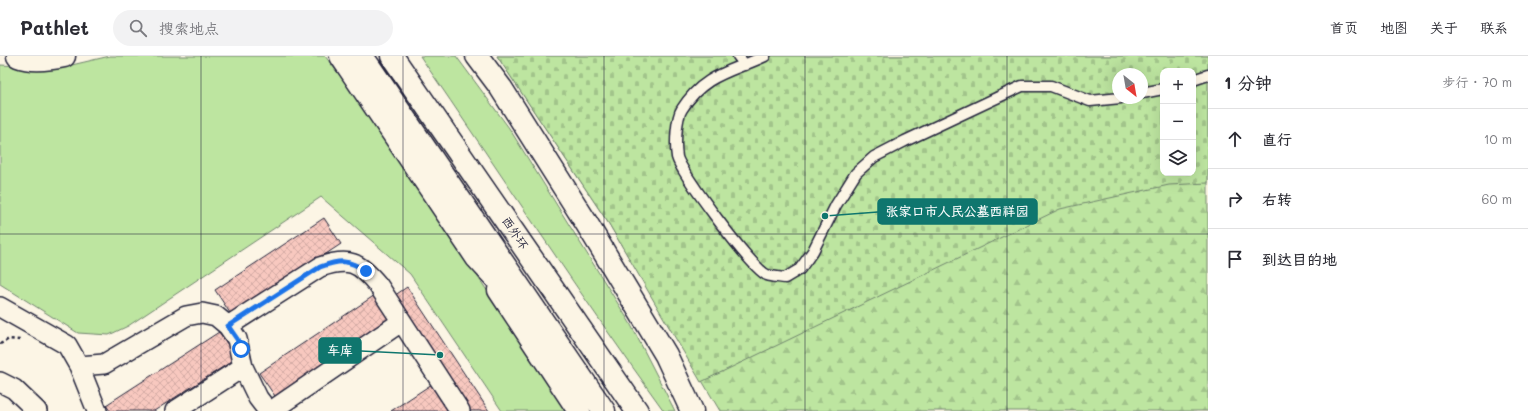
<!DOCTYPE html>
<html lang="zh">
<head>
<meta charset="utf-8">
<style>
	body { margin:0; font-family:Mali,"LXGW WenKai TC",sans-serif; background:#f2f2f3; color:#2b2b33 }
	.controls { position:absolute; right:12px; top:12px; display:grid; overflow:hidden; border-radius:8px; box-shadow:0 4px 16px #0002 }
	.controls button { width:36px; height:36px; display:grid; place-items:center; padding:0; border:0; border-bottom:1px solid #e1e1e2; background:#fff; color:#2b2b33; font:20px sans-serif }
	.compass { position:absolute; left:1112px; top:12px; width:36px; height:36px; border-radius:50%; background:#fff; box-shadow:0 4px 16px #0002; rotate:149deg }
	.stop { position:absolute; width:12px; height:12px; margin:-9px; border:3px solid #1a73e8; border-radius:50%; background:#fff }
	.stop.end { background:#1a73e8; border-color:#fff; box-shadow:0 1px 4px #0008 }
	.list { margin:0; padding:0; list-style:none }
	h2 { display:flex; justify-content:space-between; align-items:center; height:52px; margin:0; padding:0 16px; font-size:17px }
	h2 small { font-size:13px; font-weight:400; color:#7c7c81 }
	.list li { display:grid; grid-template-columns:26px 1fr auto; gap:12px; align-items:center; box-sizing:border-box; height:60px; padding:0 16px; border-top:1px solid #e1e1e2 }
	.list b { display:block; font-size:15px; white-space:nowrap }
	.list em { font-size:13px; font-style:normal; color:#7c7c81 }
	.icon { flex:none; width:22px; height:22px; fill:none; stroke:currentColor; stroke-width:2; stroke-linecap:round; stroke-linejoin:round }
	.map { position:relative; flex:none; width:1208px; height:355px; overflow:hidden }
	header { display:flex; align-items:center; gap:24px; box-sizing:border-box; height:56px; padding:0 20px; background:#fff; border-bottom:1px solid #e1e1e2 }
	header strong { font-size:19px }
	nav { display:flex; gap:22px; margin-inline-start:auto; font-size:14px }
	.search { width:280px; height:36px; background:#f2f2f3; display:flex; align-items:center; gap:10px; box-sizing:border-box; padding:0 14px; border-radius:22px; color:#7c7c81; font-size:15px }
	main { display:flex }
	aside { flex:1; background:#fff }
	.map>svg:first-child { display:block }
	.green { fill:#bde5a0; stroke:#70846e }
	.forest { fill:url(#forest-firs); stroke:#70846e; fill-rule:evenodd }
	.cemetery { fill:url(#cemetery-stones); stroke:#70846e; fill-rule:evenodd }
	.building { fill:url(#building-cross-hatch); stroke:#22223b }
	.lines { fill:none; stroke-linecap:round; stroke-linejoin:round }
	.service-casing { stroke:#22223b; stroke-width:13 }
	.minor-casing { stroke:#22223b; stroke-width:22 }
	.secondary-casing { stroke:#22223b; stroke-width:25 }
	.primary-casing { stroke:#22223b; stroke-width:25 }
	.trunk-casing { stroke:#22223b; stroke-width:25 }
	.path { stroke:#22223b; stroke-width:2.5; stroke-dasharray:3 3; stroke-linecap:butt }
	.service { stroke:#fcf5e5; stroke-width:10 }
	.minor { stroke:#fcf5e5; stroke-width:19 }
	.secondary { stroke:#fcf5e5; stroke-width:22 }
	.primary { stroke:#fcf5e5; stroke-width:22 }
	.trunk { stroke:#fcf5e5; stroke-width:22 }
	.route { stroke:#1a73e8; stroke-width:5 }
	.grid { fill:none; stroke:#22223b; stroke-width:1; stroke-opacity:0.55 }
	.labels { text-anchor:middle; stroke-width:3; stroke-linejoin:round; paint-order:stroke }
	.street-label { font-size:12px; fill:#22223b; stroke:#fcf5e5 }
	.leader { fill:none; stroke:#0f766e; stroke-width:1.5 }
	.callout-dot { fill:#0f766e; stroke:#fcf5e5; stroke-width:1.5 }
	.callout { fill:#0f766e; stroke:#0f766e; stroke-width:1.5 }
	.callout-label { font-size:13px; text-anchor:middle; font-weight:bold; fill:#fff }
</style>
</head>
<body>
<header>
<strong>Pathlet</strong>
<div class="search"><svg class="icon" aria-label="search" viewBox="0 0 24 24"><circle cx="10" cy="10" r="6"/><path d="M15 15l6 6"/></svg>搜索地点</div>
<nav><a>首页</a><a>地图</a><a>关于</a><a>联系</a></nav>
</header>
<main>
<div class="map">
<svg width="1208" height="355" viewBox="0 0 1208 355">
	<defs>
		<pattern id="forest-firs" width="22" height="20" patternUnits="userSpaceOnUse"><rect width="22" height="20" fill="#bde5a0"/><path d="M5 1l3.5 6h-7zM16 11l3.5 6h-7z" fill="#a2c48b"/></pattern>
		<pattern id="cemetery-stones" width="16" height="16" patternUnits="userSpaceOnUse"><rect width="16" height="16" fill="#bde5a0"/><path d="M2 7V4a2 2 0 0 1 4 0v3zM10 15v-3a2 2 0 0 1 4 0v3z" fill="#a2c48b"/></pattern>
		<pattern id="building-cross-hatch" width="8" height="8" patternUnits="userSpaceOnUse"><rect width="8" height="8" fill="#f8c8bf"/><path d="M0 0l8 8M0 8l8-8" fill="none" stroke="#d4aca5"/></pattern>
	</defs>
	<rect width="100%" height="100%" fill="#fcf5e5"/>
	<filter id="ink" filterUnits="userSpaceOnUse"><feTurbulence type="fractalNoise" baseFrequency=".025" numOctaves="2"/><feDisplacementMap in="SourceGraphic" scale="8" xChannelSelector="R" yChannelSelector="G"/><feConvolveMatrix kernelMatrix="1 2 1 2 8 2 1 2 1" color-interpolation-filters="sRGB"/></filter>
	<g filter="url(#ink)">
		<path class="green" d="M110 0H325L350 33 569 355H502L410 218 321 141 128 270 109 279 78 277 0 228V9L59 12Z
			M420 0H456L509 72 630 267 675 355H664C580 239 501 118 420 0Z"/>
		<path class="forest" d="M497 0H1208V355H720L609 168ZM1163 15H1193V117H1163ZM1118 18H1142V42H1118Z"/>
		<path class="cemetery" d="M497 0H1208V127L1169 129 1060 153 701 326 609 168ZM1163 15H1193V117H1163ZM1118 18H1142V42H1118Z"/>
		<path class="building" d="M324 162 341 188 232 260 215 234Z
			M407 231 489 355H466L391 242Z
			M375 239 393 265 277 343 259 317Z
			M219 276 237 302 154 355H110L106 349Z
			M435 326 452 351 447 355H391Z"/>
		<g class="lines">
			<g class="service-casing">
				<path id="service" d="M738 0 745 9
					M765 0C731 16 704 18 682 53 676 62 675 89 677 101 681 117 752 213 767 219 773 221 780 221 785 222L800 213 813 195 836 149 856 117 874 101 905 85 1022 30H1051L1090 45 1121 42
					M1193 24 1208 19
					M1142 37 1163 33"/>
			</g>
			<g class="minor-casing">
				<path id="minor" d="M0 251 67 289 79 310 104 308 186 260 202 257 216 260 228 270 237 283 243 311 258 342 268 355
					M228 270 320 211C349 201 359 206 378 229L460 355
					M79 310 97 355
					M0 326 14 333 37 355
					M175 355 243 311
					M271 355 401 266"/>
			</g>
			<g class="secondary-casing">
				<path id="secondary" d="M499 234 579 355"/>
			</g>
			<g class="primary-casing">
				<path id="primary" d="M18 0C31 5 50 3 64 0
					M341 0 477 202 532 261
					M477 0 501 32 587 168 666 299 692 355"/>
			</g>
			<g class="trunk-casing">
				<path id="trunk" d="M362 0 604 355
					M392 0 637 355"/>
			</g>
			<path class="path" d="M0 288 9 283 20 284"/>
			<use href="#service" class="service"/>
			<use href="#minor" class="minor"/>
			<use href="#secondary" class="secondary"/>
			<use href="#primary" class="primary"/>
			<use href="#trunk" class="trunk"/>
		</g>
	</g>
	<g class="lines" filter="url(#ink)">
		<path class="route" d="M241 293 237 283 228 270 320 211C340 204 348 203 366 215"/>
	</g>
	<path class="grid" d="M201 0V355M403 0V355M604 0V355M805 0V355M1007 0V355M0 178H1208"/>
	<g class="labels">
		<g class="street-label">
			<text transform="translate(515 177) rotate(56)" y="4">西外环</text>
		</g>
	</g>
	<path class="leader" d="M825 160L878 156M440 299L361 295"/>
	<g class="callout-dot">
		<circle cx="825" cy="160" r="4"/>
		<circle cx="440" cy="299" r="4"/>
	</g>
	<g class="callout">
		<rect x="878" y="143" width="159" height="25" rx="4"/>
		<rect x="319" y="282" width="42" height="25" rx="4"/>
	</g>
	<g class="callout-label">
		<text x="957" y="160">张家口市人民公墓西祥园</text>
		<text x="340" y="299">车库</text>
	</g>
</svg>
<div class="controls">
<button>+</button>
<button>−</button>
<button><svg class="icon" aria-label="layers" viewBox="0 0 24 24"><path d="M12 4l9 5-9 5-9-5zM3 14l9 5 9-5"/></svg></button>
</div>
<svg class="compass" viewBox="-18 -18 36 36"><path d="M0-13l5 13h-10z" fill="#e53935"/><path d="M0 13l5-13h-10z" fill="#7c7c81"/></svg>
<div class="stop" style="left:241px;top:293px"></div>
<div class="stop end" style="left:366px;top:215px"></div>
</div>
<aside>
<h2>1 分钟<small>步行 · 70 m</small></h2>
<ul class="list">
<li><svg class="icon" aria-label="ahead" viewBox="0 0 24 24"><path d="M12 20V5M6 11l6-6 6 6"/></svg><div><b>直行</b></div><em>10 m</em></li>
<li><svg class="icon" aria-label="right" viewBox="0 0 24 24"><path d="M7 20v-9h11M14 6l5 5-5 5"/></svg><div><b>右转</b></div><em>60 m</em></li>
<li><svg class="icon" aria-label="arrive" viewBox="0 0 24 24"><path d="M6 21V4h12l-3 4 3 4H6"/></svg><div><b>到达目的地</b></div></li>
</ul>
</aside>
</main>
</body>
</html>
